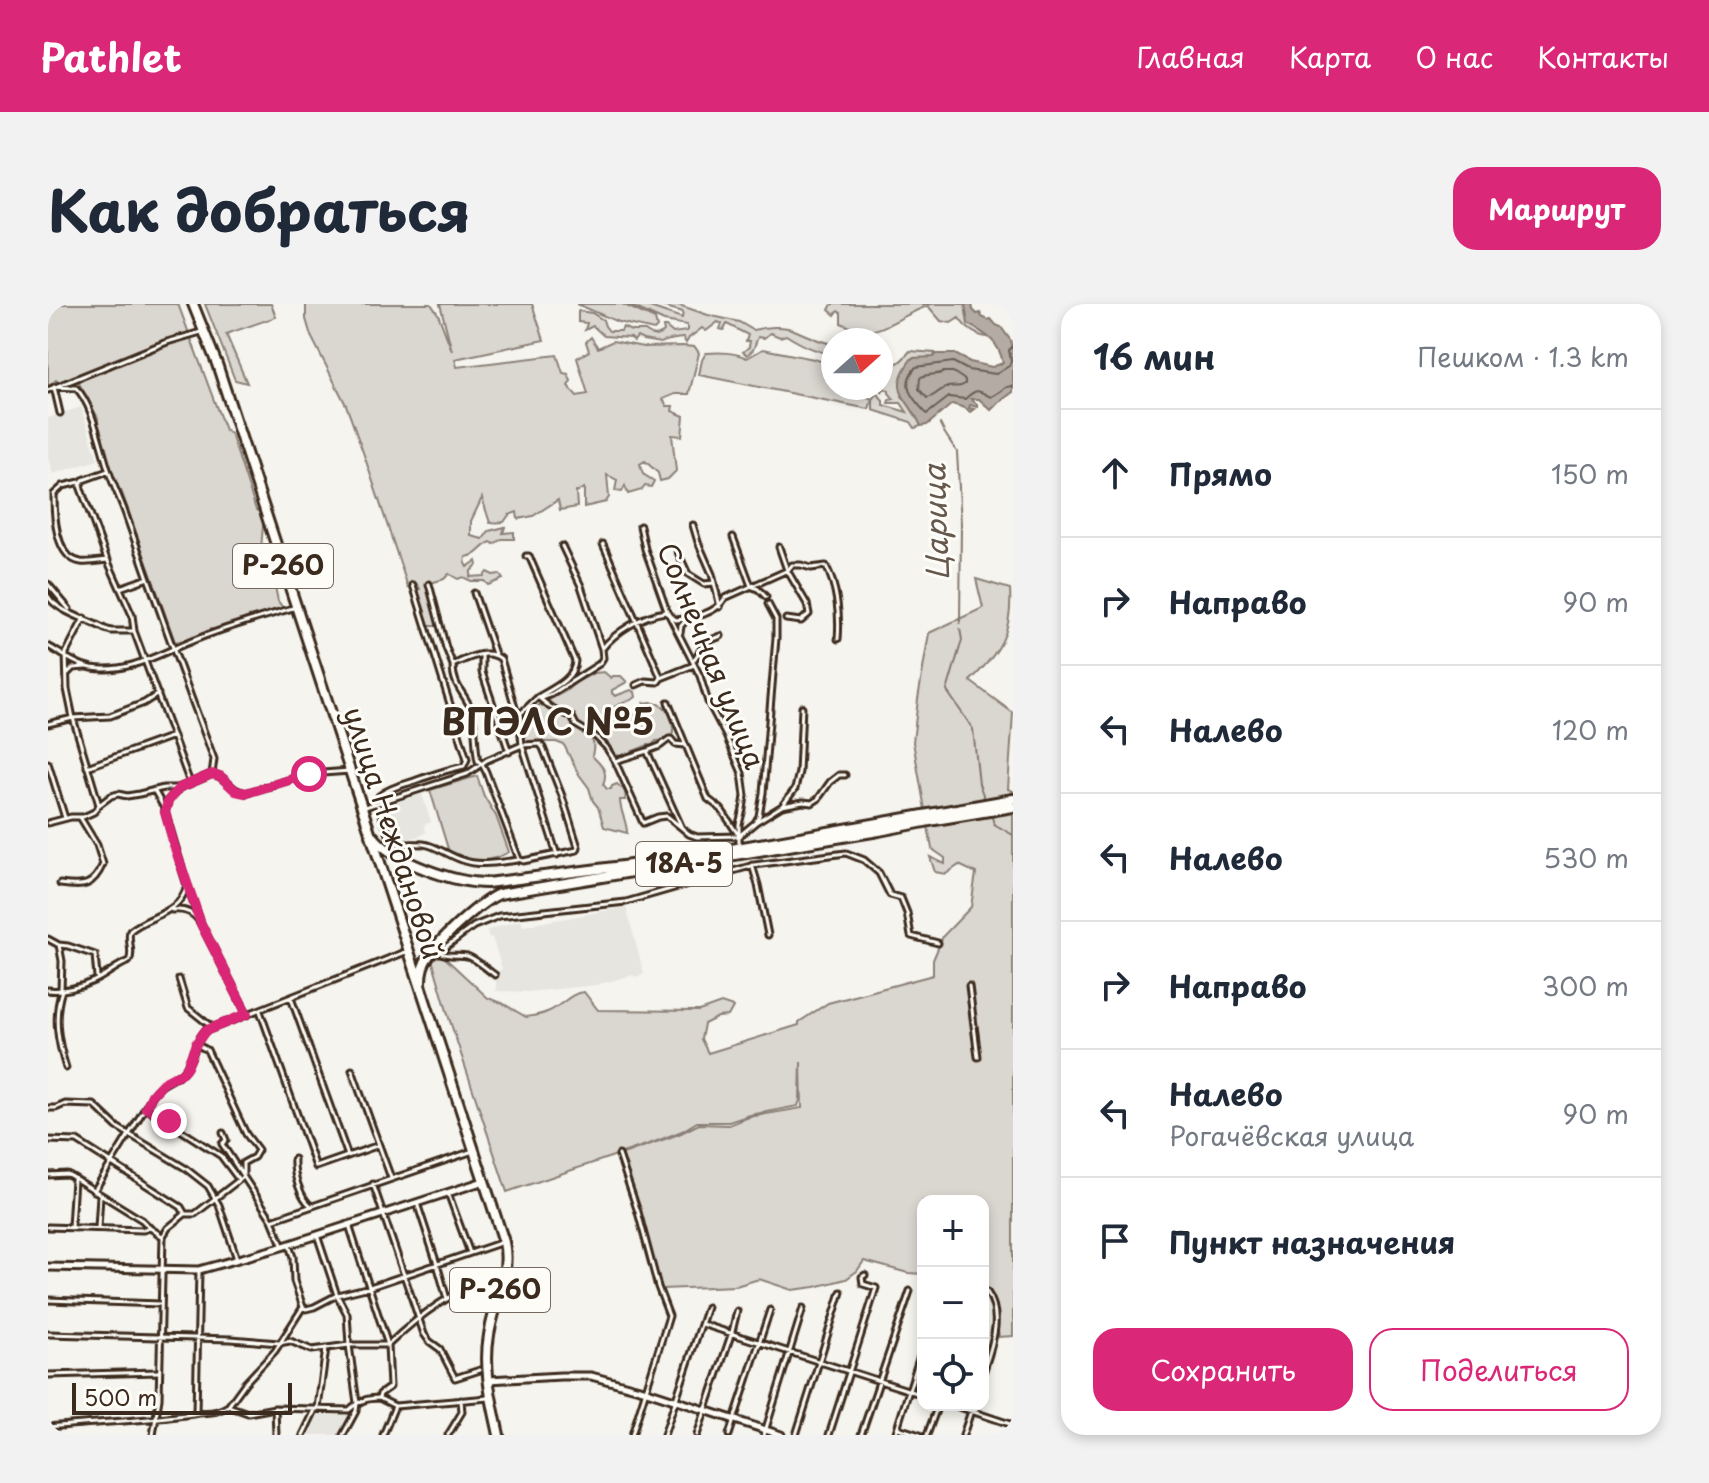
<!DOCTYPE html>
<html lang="ru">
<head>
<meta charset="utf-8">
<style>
	body { margin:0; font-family:"Playpen Sans",sans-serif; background:#f2f2f3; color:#1f2937 }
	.controls { position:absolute; right:24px; bottom:24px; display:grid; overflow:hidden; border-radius:16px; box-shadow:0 4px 12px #0003 }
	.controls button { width:72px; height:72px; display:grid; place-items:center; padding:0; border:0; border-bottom:2px solid #e0e1e3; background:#fff; color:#1f2937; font:40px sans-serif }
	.compass { position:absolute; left:773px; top:24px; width:72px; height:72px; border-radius:50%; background:#fff; box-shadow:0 4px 12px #0003; rotate:69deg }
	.scale { position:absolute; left:24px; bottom:20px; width:220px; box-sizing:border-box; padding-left:8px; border:4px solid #3b2a1e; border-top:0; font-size:22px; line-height:28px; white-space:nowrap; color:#3b2a1e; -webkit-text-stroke:6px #fdfcf7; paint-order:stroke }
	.stop { position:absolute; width:24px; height:24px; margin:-18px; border:6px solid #db2777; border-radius:50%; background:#fff }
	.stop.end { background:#db2777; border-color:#fff; box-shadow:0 2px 8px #0008 }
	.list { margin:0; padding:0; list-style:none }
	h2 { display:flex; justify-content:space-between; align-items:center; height:104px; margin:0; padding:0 32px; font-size:34px }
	h2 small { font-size:26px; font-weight:400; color:#747a83 }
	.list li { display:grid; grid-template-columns:52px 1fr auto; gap:24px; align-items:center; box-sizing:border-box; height:128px; padding:0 32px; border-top:2px solid #e0e1e3 }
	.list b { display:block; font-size:30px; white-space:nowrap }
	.list p { margin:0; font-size:26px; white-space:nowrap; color:#747a83 }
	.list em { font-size:26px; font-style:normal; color:#747a83 }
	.actions { display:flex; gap:16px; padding:24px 32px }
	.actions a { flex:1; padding:18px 0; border:2px solid #db2777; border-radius:24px; text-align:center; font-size:28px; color:#db2777 }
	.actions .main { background:#db2777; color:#fff }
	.icon { flex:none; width:44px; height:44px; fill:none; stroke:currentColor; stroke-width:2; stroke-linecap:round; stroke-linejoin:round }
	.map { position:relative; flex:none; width:965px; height:1131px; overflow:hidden; border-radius:24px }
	header { display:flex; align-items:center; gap:48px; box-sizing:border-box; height:112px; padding:0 40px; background:#db2777; color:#fff }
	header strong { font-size:38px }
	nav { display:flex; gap:44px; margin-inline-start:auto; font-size:28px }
	.intro { display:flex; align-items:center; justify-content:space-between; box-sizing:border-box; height:192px; padding:0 48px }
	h1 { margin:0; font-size:56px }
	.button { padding:20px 36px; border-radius:24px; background:#db2777; color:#fff; font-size:28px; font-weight:700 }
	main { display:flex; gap:48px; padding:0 48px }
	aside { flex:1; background:#fff; border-radius:24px; box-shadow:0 4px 12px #0003 }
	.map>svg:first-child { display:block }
	.built { fill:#e7e5df }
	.green { fill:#dad6d0; stroke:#8a8077; stroke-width:2 }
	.water { fill:#b4aca4; stroke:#84786e; stroke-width:2 }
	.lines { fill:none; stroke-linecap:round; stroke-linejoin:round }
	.shore { stroke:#6b5e54; stroke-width:2 }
	.stream { stroke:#84786e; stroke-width:2 }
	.street-casing { stroke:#3b2a1e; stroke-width:9 }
	.secondary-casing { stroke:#3b2a1e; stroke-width:11 }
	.highway-casing { stroke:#3b2a1e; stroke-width:14 }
	.street { stroke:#fdfcf7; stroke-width:3 }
	.secondary { stroke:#fdfcf7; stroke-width:5 }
	.highway { stroke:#fdfcf7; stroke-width:8 }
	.route { stroke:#db2777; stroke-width:10 }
	.labels { text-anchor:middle; stroke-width:6; stroke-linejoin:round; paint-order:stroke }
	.shield { fill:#fdfcf7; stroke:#75695f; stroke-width:2 }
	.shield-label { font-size:26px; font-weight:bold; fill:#3b2a1e }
	.street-label { font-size:28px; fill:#3b2a1e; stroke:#fdfcf7 }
	.water-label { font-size:30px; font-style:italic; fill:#65584d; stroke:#fdfcf7 }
	.district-label { font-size:36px; font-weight:bold; fill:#3b2a1e; stroke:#fdfcf7 }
</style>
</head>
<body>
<header>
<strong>Pathlet</strong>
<nav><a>Главная</a><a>Карта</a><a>О нас</a><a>Контакты</a></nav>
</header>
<div class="intro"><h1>Как добраться</h1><a class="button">Маршрут</a></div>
<main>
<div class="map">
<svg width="965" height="1131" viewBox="0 0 965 1131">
	<rect width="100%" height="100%" fill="#f5f4ee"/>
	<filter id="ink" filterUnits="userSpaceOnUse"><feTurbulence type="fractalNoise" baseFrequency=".0125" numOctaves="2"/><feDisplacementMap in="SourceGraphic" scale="16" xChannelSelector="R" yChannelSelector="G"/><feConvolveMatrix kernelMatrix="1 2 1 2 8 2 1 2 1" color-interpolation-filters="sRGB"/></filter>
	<g filter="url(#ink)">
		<path class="built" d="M33 103 50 156 5 170 0 155V114Z
			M374 490 383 518 376 521 378 528 372 532 350 538 338 502Z
			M578 603 596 670 587 673 585 671 548 681 480 688 448 687V670L454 665 444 633 441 634 439 626 473 616 475 622Z
			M269 1107 302 1109 291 1131H257Z"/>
		<path class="green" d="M0 0H130L177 126 183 130 208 206 214 209C218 223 210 242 215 252 218 256 222 259 223 263L228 264V270L225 273 230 297 235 304 201 313 172 326 162 325 150 333 127 338 73 186 70 185 60 163 58 147 49 123 50 114 27 72 23 75 26 80 18 82 8 76 0 83Z
			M157 0H223L228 13 178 30 199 79 187 76Z
			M258 0H383L390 10 404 47 392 0H484L496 36 407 55 409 63 509 51 515 69 520 70 523 77 520 82 529 92 540 90 529 54 541 47 538 38 543 33 550 44 565 37 595 43 635 42 647 43 651 49 641 90H627L615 95 619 102H625L624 107 636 112 634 132 624 131 628 167 620 175 612 177 610 169 597 157 592 160 595 170 606 177 603 183 597 182 594 186 580 190 577 182 574 188 567 187 569 176 559 171 561 193 558 198 536 203V184L528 188 529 203 512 206 510 196 485 212 470 215 469 208 461 211 456 218 442 219 434 194 423 217V232L435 235 441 227 457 223 455 229 466 228V235H454L446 240 443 238C432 242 432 251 418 253L417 259 419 263 428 257 429 261 423 267 422 273 436 272 439 268 445 271 451 270 455 275 440 281 436 277H423L415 273 410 275 401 270 396 275 379 280 396 331 393 332 390 322H380L376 315 368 290 372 285 370 281 360 283 316 151 298 101 263 32 258 15Z
			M529 0H574L607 15 609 23 606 26 570 18Z
			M579 0H593L634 14 635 8 607 0H628L660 11 691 18 705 26C717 23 735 21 746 26 759 31 771 38 785 40V50C767 48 752 40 738 31L732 33 722 29 716 34 710 33 705 46 699 51 695 48 701 43 702 37H698L700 31 679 20 676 26 672 25 674 20 670 18 658 27 654 24 641 34 638 39 635 34C630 34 616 37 612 39L595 36 589 33 586 37 583 34 556 32 545 22 537 26 539 19 530 18V7L544 9 555 16 557 22 561 27H573L575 23 583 27H597C604 32 608 34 616 28L615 23H618L625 29 639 27V21L616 17Z
			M784 0H917L921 20 943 33C931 34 917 24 911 14L903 19 893 17 880 2C862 7 836 27 818 27 810 27 800 22 793 19V9L790 7 787 11 781 6Z
			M715 45 766 55 785 61V84H808L812 89 824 95 821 105 651 71 654 56 658 49C673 48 686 48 699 54Z
			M862 47 887 49 886 53 854 92 868 109 873 122 867 124 863 118 825 106V94L829 89 835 96V101L859 108 853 99H840L841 96 846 95 841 89V87L836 84 834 88 832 86 833 84V58C850 62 851 60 862 47Z
			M928 275 962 285C965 329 951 349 922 377L965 409 960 485 965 487V1032L951 1033 946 997 940 986 935 985V897H875V970L860 969 816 957 809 967 798 975 767 983 744 986 711 975 688 982 614 985 592 906 572 851 631 830 651 820 681 821 701 813 754 804 753 758 752 796 750 802 702 811 681 818H649L634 827 604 839 459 888 401 714 384 655 387 653H396L440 694 454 699 478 713C485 712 493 711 499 708 513 703 521 689 536 688L550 706 651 707 673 699 685 703 680 712 670 713 656 720 653 735 660 749 751 721V718L780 699 885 671V656L895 632 923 603 928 569 911 561 898 570 887 568 882 553 897 560V554L884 545 865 438 870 395 881 329 935 304Z
			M556 368 563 374 565 372H573L579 378 564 386V389L567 392 583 386 587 388 588 393C582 398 577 397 570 401 558 407 550 418 541 428L546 441 544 452C553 461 561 467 555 480L559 485H563L564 482 569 480C575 485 579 487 577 496H572C572 508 579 517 579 529L556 523 550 503 545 497 541 484 530 469 516 441 508 438H477L474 416 480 407 518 387 528 378 546 369Z
			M603 398C608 400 613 400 616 403 625 411 628 426 622 436L608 437 604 441H600L573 452 568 451 551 427 580 413 593 409 596 399Z
			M429 472 436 492 448 512 461 548C442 559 419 559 401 548L382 486Z"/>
		<path class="water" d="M917 0H924L925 6 929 10 932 9 934 13 940 16 943 15 948 21 953 23 963 37 965 44V88L949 100 943 106 931 95H923L929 100V103L922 101 921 104 926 105 922 108 917 104 904 100 879 121 873 122C860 92 838 88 864 54L886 53 888 50H907L922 58 944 63 955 59C951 37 938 30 920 20Z"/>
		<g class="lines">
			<path class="shore" d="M965 42 961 46 963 57 961 62 948 70 920 66 905 58 868 63C851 82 865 95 879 110L901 93 917 95C930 83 930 87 943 93L959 83 965 82
				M896 68H905L917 76V80C910 85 908 81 900 83 891 85 887 93 879 94L871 85 872 74C878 69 888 72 896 68Z"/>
			<path class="stream" d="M824 0H827
				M892 120 896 128 909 148 913 220 912 319
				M912 325 914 336 899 387 925 425 931 480 937 496
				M943 510 946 520 965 531"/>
			<g class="street-casing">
				<path id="street" d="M0 86 119 38 153 28
					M60 167 35 176 32 182 58 253 84 311 86 327 142 479
					M32 178 15 182 6 190C6 211 7 254 33 258 41 259 51 257 60 256
					M645 221 650 238 664 270 672 303
					M592 222 597 245 619 307 652 372 660 398 678 432 694 469 697 492 695 505 691 520V540
					M685 233 703 282 710 285 718 293
					M555 240 613 374
					M514 242 533 282 554 345
					M731 243 739 266 759 300 761 310 753 317 738 315
					M629 246 640 270 656 280 666 279
					M478 252H481L527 357C526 376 505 384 490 393L502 403 524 413 528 421 548 433 558 443 567 457 595 519 610 513 619 512 634 524
					M0 280 21 305
					M72 284 100 274
					M426 289 447 350
					M0 292C8 307 41 316 57 325L63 327H85
					M36 314 18 349 19 385 25 414 51 501
					M632 329 633 322 639 315
					M0 342C14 350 28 361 44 364 82 370 114 348 149 335 181 322 215 313 248 303
					M434 352V368L461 448
					M645 357 658 338 673 332
					M405 361C405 382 415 387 422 403 429 418 426 441 430 457L434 460 438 468 471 555 475 557 529 546 530 543 514 492 495 444 492 440 474 441 509 551
					M20 369 25 364 38 363
					M588 381 597 377 610 378 613 374 646 361
					M620 398 660 495 673 505 689 529
					M469 413 490 393 494 394 504 390 551 360 555 354 554 345C567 328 595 311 617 308L628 316C645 314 668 310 677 294L740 266 744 261H753L763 264 778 262C789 283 792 311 790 335
					M0 420 25 414 62 412 96 399 110 390
					M599 447 612 442 621 435H623L627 440 637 441
					M567 457 599 447 634 524 641 530 649 533 691 532 708 518 734 502 755 498 764 499 770 495 782 478 791 471H797
					M0 459 17 514
					M39 463 125 432
					M164 470C178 471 183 488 198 489L261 470 302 467
					M106 486 116 504
					M331 492C343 482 358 481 372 475 387 470 401 465 416 462L419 455 365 281
					M329 499 343 536C354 544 367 537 380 541 391 544 402 552 414 556 432 563 452 558 470 556
					M734 502 747 485 751 468 754 403
					M317 503 419 470 439 456 474 441 472 421 453 355C440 344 419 354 405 361L398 344 381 280
					M708 517 711 512 715 489 728 334V315L720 300
					M0 519 23 513H35L46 508 51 501 63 492 70 490 79 492 91 490 116 484H131L164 470 166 455C136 375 107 295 79 214 74 198 66 184 61 168 53 145 45 100 28 84L6 83 12 109
					M704 561 710 581 720 631
					M12 580C36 583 45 583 55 560L49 541 32 513
					M140 583 153 620 199 710
					M124 606C135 605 144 607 151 617
					M0 635 11 641 14 657 13 685
					M11 641 20 642 47 651 49 673
					M391 648 426 622 451 612 578 598 706 561 798 549 816 556 831 569 842 591 853 594 859 609 863 632 890 639
					M393 649C402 653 410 650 419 652 429 655 438 665 447 671
					M131 675 140 704 165 724
					M921 682 930 753
					M0 686C14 688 33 683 46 677 59 671 66 663 81 657 86 648 79 637 82 627 102 610 132 611 139 581L117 508 120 497 130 485
					M14 686C5 713 10 738 18 764
					M243 694 300 852
					M212 707 268 863 331 841 343 874
					M304 766 331 841
					M0 804H8L17 800 46 801 69 823 137 864 160 882 171 901 189 955
					M98 804 173 852 191 876
					M175 829 178 836 174 840 224 916 235 943
					M0 836 29 837 133 903 137 910
					M571 851 590 908 610 983 621 1012 584 1131
					M246 855C245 870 252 893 263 902
					M0 871 19 870 23 872 94 916 102 924
					M325 880 376 1030 381 1037 392 1045 407 1074 432 1066
					M46 887C66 855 86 823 104 792 112 777 129 777 137 765 146 753 145 740 157 727L360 647
					M400 889 422 949
					M369 899 389 960 399 995
					M224 916 425 847
					M0 923 95 926 102 924 114 932
					M23 923 26 875
					M50 924 52 892
					M269 931 289 991 299 1010 301 1041 309 1099 308 1107 295 1131
					M935 988H939C956 1012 943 1044 935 1069
					M0 996 112 1000
					M255 1003 258 1005 266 1003 289 991 322 983 452 939
					M654 1020 875 1091
					M0 1030 183 1035 231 1039 242 1037 264 1046 301 1041H340C366 1016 415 976 451 977
					M0 1071 110 1068
					M331 1094 347 1102 441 1094
					M181 1101 197 1079 227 1047 255 1003 246 977 245 953 241 941
					M905 1101 965 1121
					M227 1104 228 1131
					M270 1104 278 1044
					M148 1109 151 966
					M0 1123C48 1118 96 1117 145 1110 161 1107 165 1111 180 1102L200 1109 227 1104 301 1106C311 1097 318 1094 331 1094L332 1090 342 1083 340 1041 301 921
					M850 1124 872 1131
					M105 1131 111 1095 115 932 120 924 137 910H147L191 876 195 872V859L206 853 210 846 198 830 159 746 148 740
					M255 1131 267 1106
					M335 1131 347 1102
					M400 1131 414 1108 413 1096
					M616 1131 659 1003
					M649 1131 684 1028 689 1007
					M681 1131 722 1006
					M716 1131 755 1004
					M748 1131 793 988
					M781 1131 828 984 815 980 814 973 817 971
					M813 1131 862 987
					M847 1131 875 1042
					M879 1131 890 1101
					M915 1131 925 1101"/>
			</g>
			<g class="secondary-casing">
				<path id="secondary" d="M0 963 151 966 230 944 436 877
					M441 1076 513 1072H543L599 1087 733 1131"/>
			</g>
			<g class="highway-casing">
				<path id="highway" d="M145 0 169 60 456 938C463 970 446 999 441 1031 435 1065 444 1098 451 1131
					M325 532C345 558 407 579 439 579L622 556 965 495
					M373 677C373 668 375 660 380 653 392 635 432 598 451 590L831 527 887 516 965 503"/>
			</g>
			<use href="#street" class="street"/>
			<use href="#secondary" class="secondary"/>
			<use href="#highway" class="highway"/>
		</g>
	</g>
	<g class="lines" filter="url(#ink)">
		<path class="route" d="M121 817 98 804 104 791 115 779 134 769 139 763 148 740 157 727 199 710 153 620 126 541 117 508 120 497 131 484 164 470 172 472 188 487 198 489 261 470"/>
	</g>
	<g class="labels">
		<g class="shield">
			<rect x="185" y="240" width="100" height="44" rx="6"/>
			<rect x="588" y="538" width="96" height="44" rx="6"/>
			<rect x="402" y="964" width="100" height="44" rx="6"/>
		</g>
		<g class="shield-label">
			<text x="235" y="271">Р-260</text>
			<text x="636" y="569">18А-5</text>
			<text x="452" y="995">Р-260</text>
		</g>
		<g class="street-label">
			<text transform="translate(663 352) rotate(68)" y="10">Солнечная улица</text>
			<text transform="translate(345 529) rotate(72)" y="10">улица Неждановой</text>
		</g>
		<g class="water-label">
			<text transform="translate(889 218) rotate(-92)" y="10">Царица</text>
		</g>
		<g class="district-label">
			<text x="500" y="431">ВПЭЛС №5</text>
		</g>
	</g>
</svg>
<div class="controls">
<button>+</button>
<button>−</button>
<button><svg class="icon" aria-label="locate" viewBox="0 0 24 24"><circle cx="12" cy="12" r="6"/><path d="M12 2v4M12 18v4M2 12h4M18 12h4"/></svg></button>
</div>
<svg class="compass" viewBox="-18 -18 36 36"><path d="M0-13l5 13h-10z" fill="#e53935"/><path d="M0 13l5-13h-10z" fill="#747a83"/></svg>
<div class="scale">500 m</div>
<div class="stop" style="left:261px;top:470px"></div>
<div class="stop end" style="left:121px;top:817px"></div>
</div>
<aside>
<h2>16 мин<small>Пешком · 1.3 km</small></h2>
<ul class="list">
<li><svg class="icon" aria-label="ahead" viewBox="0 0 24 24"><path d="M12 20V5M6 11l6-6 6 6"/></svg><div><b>Прямо</b></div><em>150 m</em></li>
<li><svg class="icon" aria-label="right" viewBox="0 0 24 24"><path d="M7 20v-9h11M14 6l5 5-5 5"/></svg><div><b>Направо</b></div><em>90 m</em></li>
<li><svg class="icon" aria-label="left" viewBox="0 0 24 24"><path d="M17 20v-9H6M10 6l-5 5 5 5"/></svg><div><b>Налево</b></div><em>120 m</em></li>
<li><svg class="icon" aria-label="left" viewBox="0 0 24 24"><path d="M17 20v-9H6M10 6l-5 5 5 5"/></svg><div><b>Налево</b></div><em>530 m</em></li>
<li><svg class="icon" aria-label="right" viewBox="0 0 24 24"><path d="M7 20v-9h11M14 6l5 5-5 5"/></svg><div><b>Направо</b></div><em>300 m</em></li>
<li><svg class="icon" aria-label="left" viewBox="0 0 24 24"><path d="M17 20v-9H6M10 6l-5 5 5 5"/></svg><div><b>Налево</b><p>Рогачёвская улица</p></div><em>90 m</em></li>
<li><svg class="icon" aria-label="arrive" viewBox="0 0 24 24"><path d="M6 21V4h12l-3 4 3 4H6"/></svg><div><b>Пункт назначения</b></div></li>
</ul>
<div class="actions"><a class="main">Сохранить</a><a>Поделиться</a></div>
</aside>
</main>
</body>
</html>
